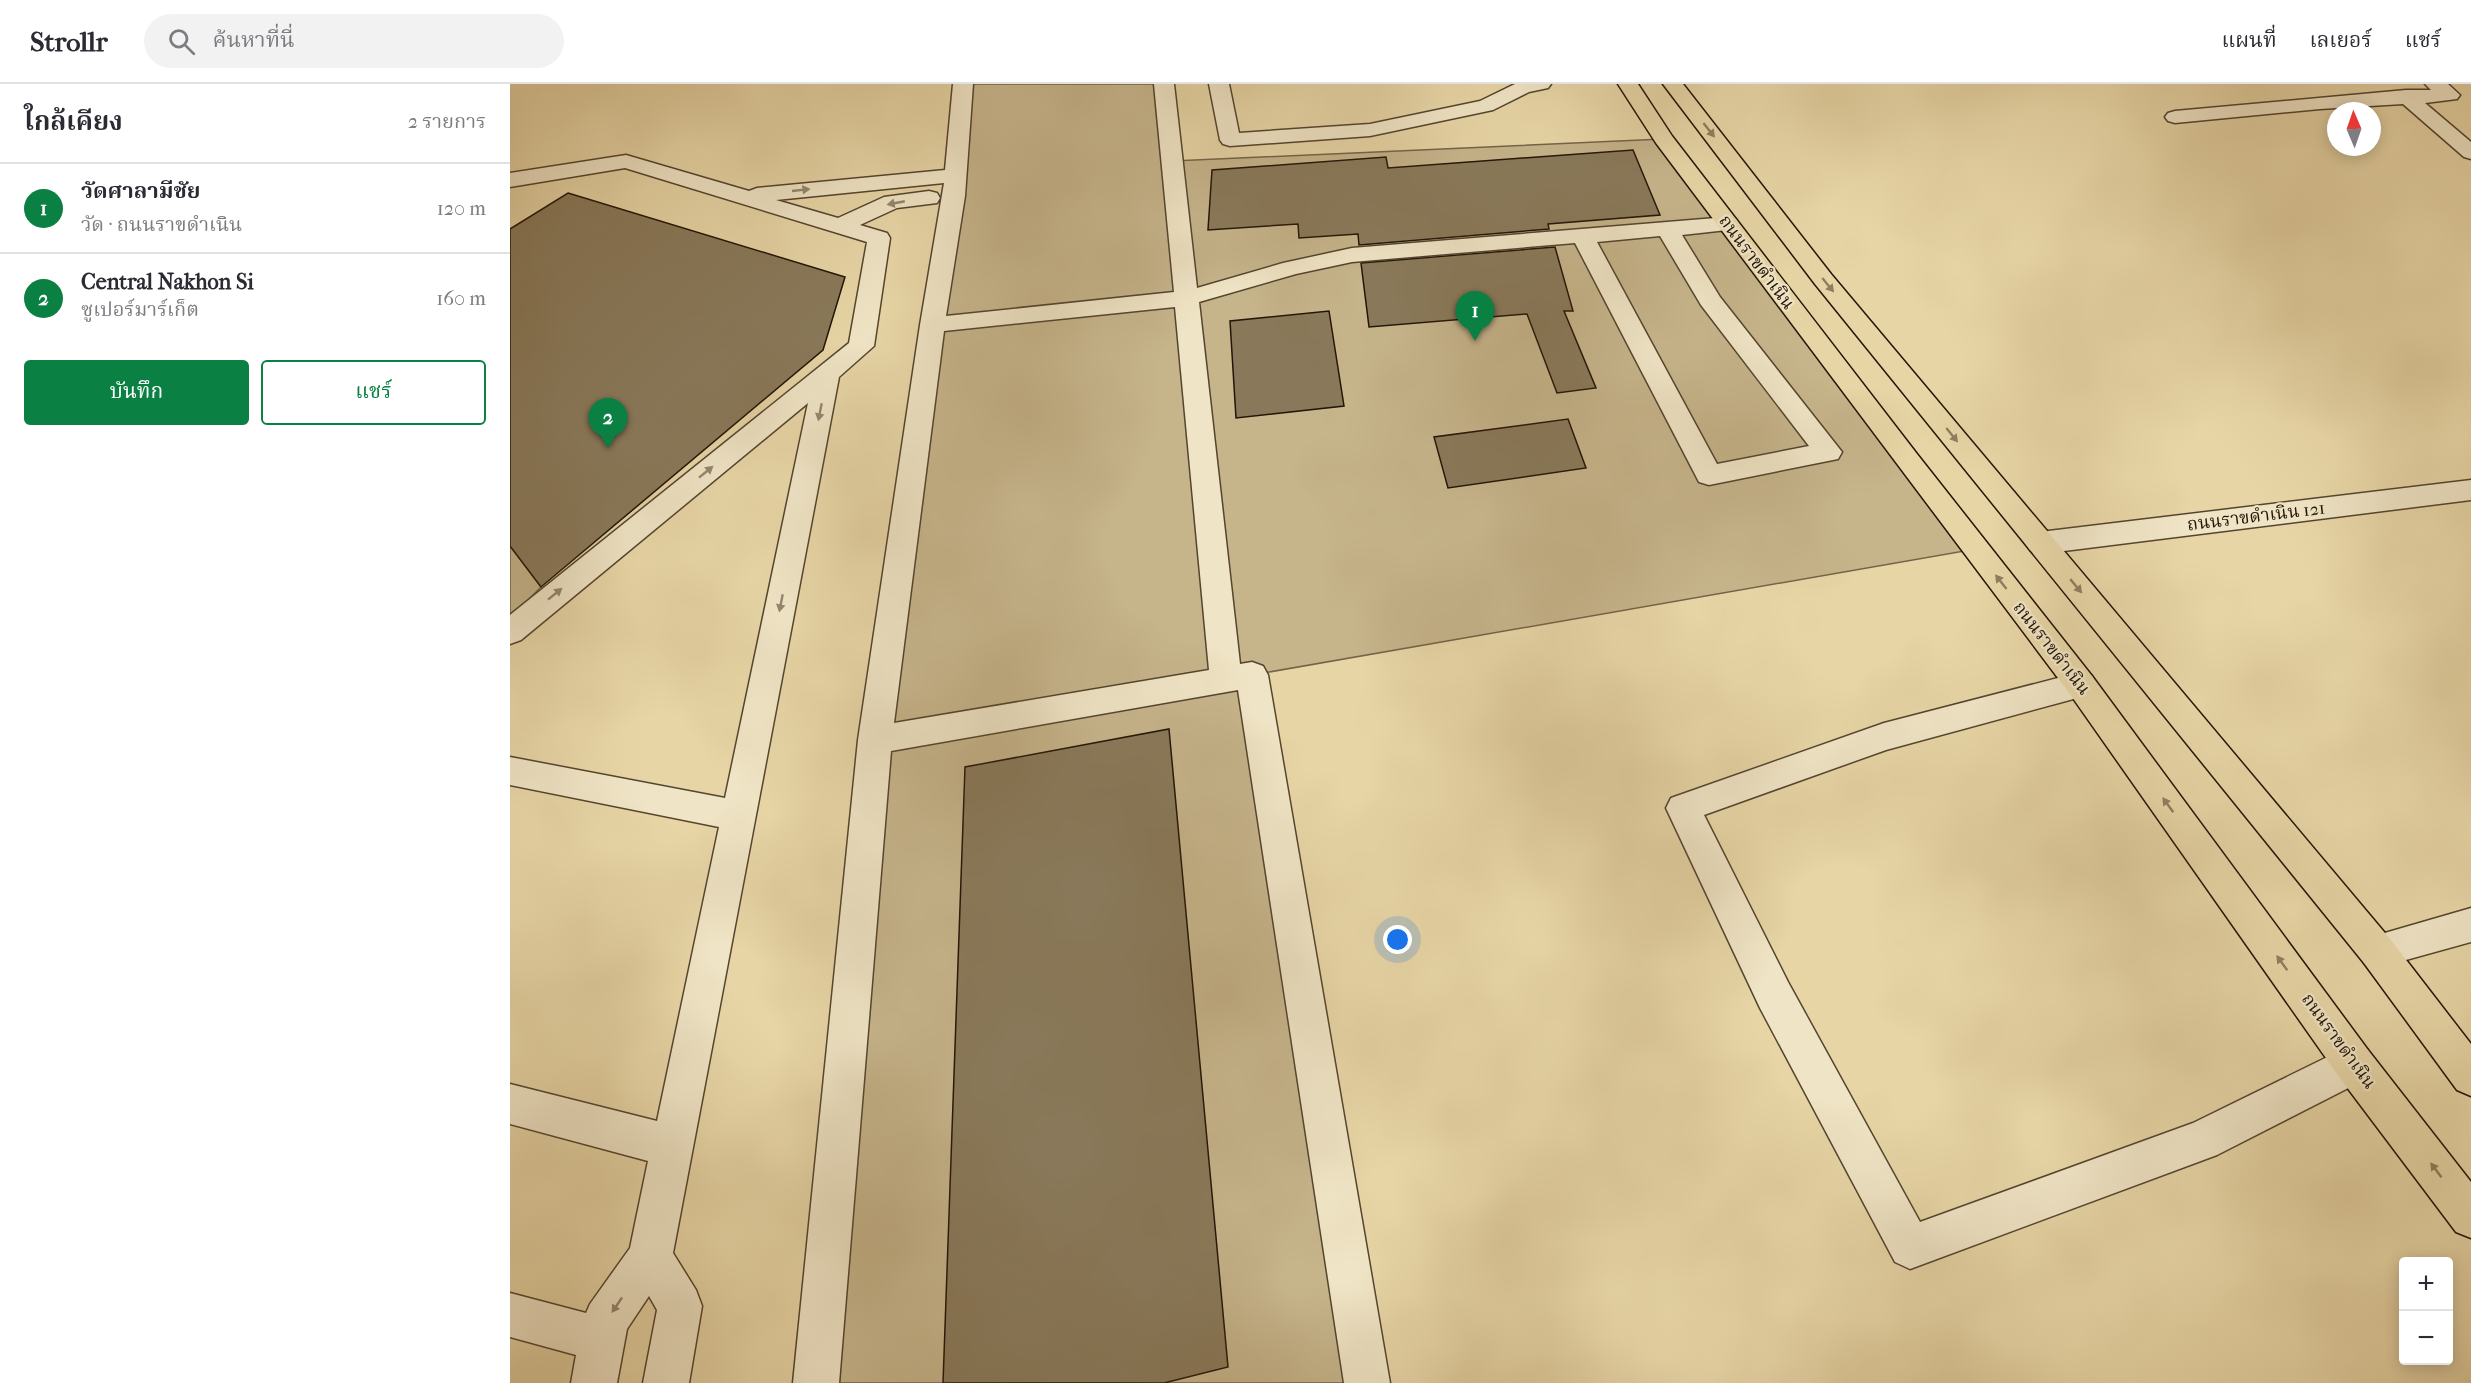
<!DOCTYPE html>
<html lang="th">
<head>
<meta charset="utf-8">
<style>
	body { margin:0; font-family:"IM FELL French Canon","Noto Serif Thai",serif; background:#f2f2f3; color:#2b2b33 }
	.controls { position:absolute; right:18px; bottom:18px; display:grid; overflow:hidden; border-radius:6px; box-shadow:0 3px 15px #0003 }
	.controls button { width:54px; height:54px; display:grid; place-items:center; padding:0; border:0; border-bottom:2px solid #e1e1e2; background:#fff; color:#2b2b33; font:30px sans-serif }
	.compass { position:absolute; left:1817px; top:18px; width:54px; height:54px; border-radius:50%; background:#fff; box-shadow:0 3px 15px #0003; rotate:358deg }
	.you { position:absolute; left:888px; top:856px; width:21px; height:21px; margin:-15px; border:4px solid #fff; border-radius:50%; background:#1a73e8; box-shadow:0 0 0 9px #1a73e833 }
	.badge { display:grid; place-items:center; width:39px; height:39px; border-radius:50%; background:#0b8043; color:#fff; font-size:20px; font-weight:700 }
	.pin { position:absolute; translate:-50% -50px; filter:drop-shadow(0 2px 3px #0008) }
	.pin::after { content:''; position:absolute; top:32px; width:21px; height:18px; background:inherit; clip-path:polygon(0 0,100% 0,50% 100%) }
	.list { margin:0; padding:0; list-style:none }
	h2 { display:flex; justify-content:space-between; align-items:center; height:78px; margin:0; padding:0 24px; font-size:26px }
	h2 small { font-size:20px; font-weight:400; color:#7c7c81 }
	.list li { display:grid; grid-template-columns:39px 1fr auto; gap:18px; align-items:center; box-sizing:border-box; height:90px; padding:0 24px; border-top:2px solid #e1e1e2 }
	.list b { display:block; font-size:22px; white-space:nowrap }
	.list p { margin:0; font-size:20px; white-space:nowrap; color:#7c7c81 }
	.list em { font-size:20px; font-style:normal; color:#7c7c81 }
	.actions { display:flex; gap:12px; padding:18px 24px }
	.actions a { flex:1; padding:14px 0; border:2px solid #0b8043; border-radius:6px; text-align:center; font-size:21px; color:#0b8043 }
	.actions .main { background:#0b8043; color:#fff }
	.icon { flex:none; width:33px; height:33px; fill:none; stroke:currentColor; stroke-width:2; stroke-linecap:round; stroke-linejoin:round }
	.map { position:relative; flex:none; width:1961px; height:1299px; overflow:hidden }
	header { display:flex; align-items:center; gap:36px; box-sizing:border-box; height:84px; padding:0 30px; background:#fff; border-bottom:2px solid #e1e1e2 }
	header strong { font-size:28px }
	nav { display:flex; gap:33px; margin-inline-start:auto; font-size:21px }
	.search { width:420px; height:54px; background:#f2f2f3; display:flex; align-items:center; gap:15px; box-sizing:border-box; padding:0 21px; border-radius:33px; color:#7c7c81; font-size:22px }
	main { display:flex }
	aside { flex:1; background:#fff }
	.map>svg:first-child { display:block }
	.green { fill:#c6b48b; stroke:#746449; stroke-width:1.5 }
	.building { fill:#89795a; stroke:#231507; stroke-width:1.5 }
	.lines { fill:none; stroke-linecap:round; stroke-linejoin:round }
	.minor-casing { stroke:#54452f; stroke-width:3 }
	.major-casing { stroke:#231507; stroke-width:3 }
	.minor { fill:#efe4c5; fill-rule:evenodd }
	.major { fill:#e7d5a6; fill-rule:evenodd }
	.oneway { fill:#8f7f5e }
	.oneway2 { fill:#938770 }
	.labels { text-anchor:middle; stroke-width:4.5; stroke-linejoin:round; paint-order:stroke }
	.street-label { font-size:18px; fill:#231507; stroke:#efe4c5 }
</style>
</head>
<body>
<header>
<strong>Strollr</strong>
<div class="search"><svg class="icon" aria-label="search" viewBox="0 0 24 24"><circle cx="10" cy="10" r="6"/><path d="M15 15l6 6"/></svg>ค้นหาที่นี่</div>
<nav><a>แผนที่</a><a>เลเยอร์</a><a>แชร์</a></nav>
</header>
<main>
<aside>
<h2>ใกล้เคียง<small>2 รายการ</small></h2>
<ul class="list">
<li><span class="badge">1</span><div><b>วัดศาลามีชัย</b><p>วัด · ถนนราขดำเนิน</p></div><em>120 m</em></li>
<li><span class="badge">2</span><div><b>Central Nakhon Si</b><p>ซูเปอร์มาร์เก็ต</p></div><em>160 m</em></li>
</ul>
<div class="actions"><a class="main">บันทึก</a><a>แชร์</a></div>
</aside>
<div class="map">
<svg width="1961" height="1299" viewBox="0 0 1961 1299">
	<rect width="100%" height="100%" fill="#e7d5a6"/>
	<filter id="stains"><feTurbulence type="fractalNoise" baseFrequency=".00333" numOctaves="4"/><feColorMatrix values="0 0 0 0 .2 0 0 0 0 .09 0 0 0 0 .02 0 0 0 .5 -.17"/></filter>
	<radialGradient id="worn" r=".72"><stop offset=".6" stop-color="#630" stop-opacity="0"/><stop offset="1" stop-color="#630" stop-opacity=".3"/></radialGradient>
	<path class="green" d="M453 0H654L663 77 1153 55 1466 465 742 591 857 1299H306Z
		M0 462 31 503 0 534Z"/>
	<path class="building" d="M1123 66 1150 131 1038 140 1039 145 849 161 848 150 789 154 788 140 698 146 702 86 876 73 878 84Z
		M58 109 335 193 313 266 31 503 0 462V145Z
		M1045 163 1063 227H1054L1086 304 1047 309 1017 230 859 243 851 179Z
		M819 227 834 322 726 334 720 237Z
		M1058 335 1076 384 938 404 924 353Z
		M659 645 718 1283 654 1299H433L455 683Z"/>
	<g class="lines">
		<g class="minor-casing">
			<path id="minor" d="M443 0H463L455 112 436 232 664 208 644 0H664L687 204 773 179 842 164 1218 133 1226 135 1229 140 1226 145 1172 151 1210 213 1332 368 1328 375 1318 377 1199 401 1189 398 1065 159 842 178 786 190 689 218 730 580 742 578 753 582 758 591 880 1299H834L728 606 381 667 329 1299H283L348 656 410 241 434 99 266 116 328 134 374 113 419 107 427 109 430 114 427 119 387 124 350 141 377 149 380 154 364 262 329 293 163 1169 186 1206 192 1222 179 1299H133L147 1226 139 1212 117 1245 107 1299H61L66 1271 0 1253V1209L76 1229 80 1220 120 1164 138 1077 0 1040V1000L147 1037 209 743 0 701V673L215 714 298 319 11 556 0 560V531L339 259 357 158 115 84 0 103V89L116 71 239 107 247 104 435 86ZM1150 152 1191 221 1299 362 1207 380 1087 158ZM665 223 699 586 384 639 434 247Z
				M699 0H719L729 49 860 40 970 17 1005 0H1041L1038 4 1019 8 983 26 860 52 720 62 713 60 710 56Z
				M1915 0H1938L1950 11 1947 15 1915 19 1961 58V75L1954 73 1893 20 1810 25 1665 39 1658 37 1655 33 1658 29 1665 27 1896 6H1921Z
				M1961 396V416L1530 470 1520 466 1515 459 1520 452 1530 448Z
				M1571 588 1582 592 1587 601 1582 610 1376 666 1194 731 1278 898 1410 1138 1683 1039 1844 960 1858 966 1864 980 1858 994 1707 1071 1400 1185 1385 1178 1250 924 1156 724 1161 714 1374 639Z
				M1961 824V858L1867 884 1854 879 1848 867 1854 855Z"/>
		</g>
		<g class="major-casing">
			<path id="major" d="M1108 0H1128L1162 52 1407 370 1582 592 1858 966 1961 1098V1154L1946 1148 1830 994 1560 610 1146 59Z
				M1153 0H1173L1321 190 1880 855 1961 960V1012L1947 1006 1854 879 1305 200Z"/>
		</g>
		<use href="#minor" class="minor"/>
		<use href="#major" class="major"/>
	</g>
	<defs><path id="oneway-solid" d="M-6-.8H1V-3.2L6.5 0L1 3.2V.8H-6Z" transform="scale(1.5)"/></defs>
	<g class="oneway">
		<use href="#oneway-solid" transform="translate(1199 46) rotate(52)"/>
		<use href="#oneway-solid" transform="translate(1318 201) rotate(51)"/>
		<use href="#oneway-solid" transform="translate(1442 351) rotate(51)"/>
		<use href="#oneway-solid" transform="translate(1491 498) rotate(-128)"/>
		<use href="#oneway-solid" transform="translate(1566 502) rotate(50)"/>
		<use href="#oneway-solid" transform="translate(1658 721) rotate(-126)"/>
		<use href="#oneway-solid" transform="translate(1772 879) rotate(-126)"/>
		<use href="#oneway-solid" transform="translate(1926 1086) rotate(-127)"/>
	</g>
	<g class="oneway2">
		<use href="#oneway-solid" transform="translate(291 106) rotate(-6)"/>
		<use href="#oneway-solid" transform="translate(386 119) rotate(169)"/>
		<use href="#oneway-solid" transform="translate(310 328) rotate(101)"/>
		<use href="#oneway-solid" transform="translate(196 388) rotate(-39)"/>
		<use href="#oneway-solid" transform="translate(45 510) rotate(-39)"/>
		<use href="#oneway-solid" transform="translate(271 519) rotate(101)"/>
		<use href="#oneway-solid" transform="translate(107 1221) rotate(124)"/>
	</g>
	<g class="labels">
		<g class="street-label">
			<text transform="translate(1247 178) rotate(53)" y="6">ถนนราขดำเนิน</text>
			<text transform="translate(1746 432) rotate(-7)" y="6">ถนนราขดำเนิน 121</text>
			<text transform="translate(1542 564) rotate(52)" y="6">ถนนราขดำเนิน</text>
			<text transform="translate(1829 957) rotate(54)" y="6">ถนนราขดำเนิน</text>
		</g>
	</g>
	<rect width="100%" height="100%" filter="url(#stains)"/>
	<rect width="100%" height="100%" fill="url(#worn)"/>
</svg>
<div class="controls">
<button>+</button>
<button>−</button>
</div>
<svg class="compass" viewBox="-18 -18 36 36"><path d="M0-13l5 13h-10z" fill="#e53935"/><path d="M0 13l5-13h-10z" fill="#7c7c81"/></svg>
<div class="you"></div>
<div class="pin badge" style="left:965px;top:257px">1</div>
<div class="pin badge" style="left:98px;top:364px">2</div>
</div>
</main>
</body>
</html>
